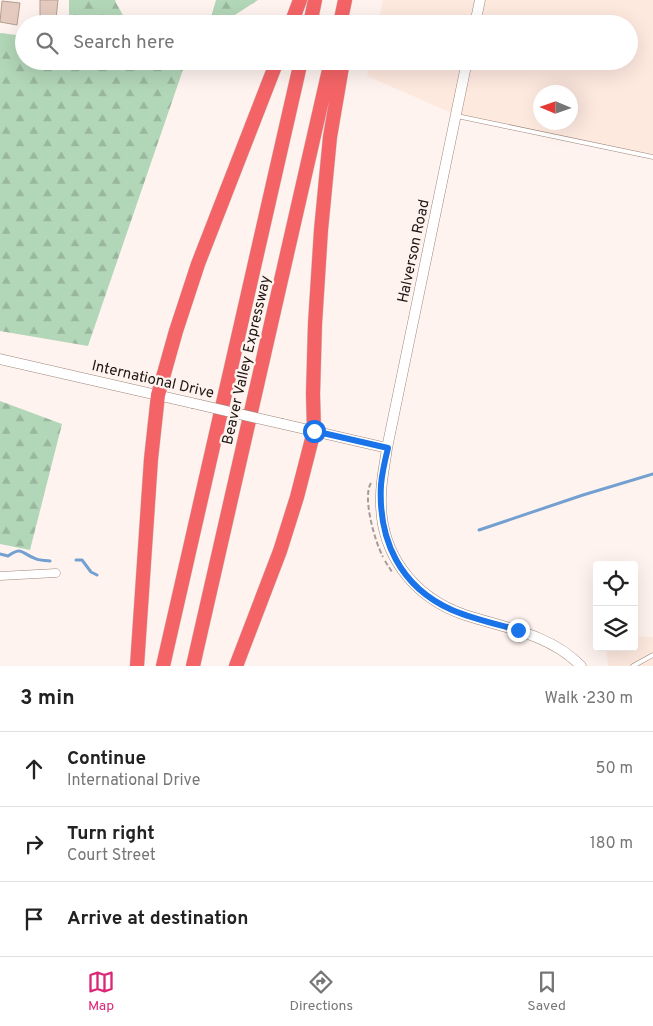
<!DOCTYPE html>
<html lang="en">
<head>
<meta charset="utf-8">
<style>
	body { margin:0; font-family:Overpass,sans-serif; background:#f2f2f2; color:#222 }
	.controls { position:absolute; right:15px; bottom:15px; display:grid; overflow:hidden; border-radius:5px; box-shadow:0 5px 20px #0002 }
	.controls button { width:45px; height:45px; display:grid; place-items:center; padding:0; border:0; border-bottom:1px solid #e0e0e0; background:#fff; color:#222; font:25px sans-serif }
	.compass { position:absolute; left:533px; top:85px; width:45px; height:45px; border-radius:50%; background:#fff; box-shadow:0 5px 20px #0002; rotate:272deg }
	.stop { position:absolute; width:15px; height:15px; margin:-11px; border:4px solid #1a73e8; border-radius:50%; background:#fff }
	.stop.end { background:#1a73e8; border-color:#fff; box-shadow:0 1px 5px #0008 }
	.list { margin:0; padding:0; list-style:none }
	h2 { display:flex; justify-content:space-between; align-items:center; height:65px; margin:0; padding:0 20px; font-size:21px }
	h2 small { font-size:16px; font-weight:400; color:#767676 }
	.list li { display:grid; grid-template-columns:32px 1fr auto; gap:15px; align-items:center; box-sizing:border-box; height:75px; padding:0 20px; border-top:1px solid #e0e0e0 }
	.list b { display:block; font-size:19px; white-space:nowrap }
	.list p { margin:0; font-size:16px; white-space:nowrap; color:#767676 }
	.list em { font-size:16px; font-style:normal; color:#767676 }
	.icon { flex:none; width:28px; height:28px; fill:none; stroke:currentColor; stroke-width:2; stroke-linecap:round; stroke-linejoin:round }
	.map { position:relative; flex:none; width:653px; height:666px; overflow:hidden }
	.search { position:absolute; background:#fff; box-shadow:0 5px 20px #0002; left:15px; right:15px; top:15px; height:55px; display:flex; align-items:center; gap:12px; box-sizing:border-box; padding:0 18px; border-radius:28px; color:#767676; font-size:19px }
	.sheet { height:290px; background:#fff }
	nav { display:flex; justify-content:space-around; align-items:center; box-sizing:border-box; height:70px; border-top:1px solid #e0e0e0; background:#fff; font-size:14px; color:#767676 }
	nav a { display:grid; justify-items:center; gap:2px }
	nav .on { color:#db2777 }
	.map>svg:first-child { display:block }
	.built { fill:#fee9df; fill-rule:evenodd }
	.forest { fill:url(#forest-firs) }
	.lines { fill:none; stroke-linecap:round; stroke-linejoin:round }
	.stream { stroke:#74a0d1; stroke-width:3 }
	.building { fill:#e5cbbf; stroke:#b59d91 }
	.service-casing { stroke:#9e867b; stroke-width:5 }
	.minor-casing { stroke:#9e867b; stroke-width:9 }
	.tertiary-casing { stroke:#9e867b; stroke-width:11 }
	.motorway-casing { stroke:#d2d1d0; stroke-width:15 }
	.path { stroke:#a69c97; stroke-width:2; stroke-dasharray:5 2.5; stroke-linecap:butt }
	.service { stroke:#fff; stroke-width:4 }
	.minor { stroke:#fff; stroke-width:8 }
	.tertiary { stroke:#fff; stroke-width:10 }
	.motorway { stroke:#f46467; stroke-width:14 }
	.tertiary-bridge-casing { stroke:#9e867b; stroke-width:11; stroke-linecap:butt }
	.tertiary-bridge { stroke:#fff; stroke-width:10 }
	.route { stroke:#1a73e8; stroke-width:6 }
	.labels { text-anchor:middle; stroke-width:4.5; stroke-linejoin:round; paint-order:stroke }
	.street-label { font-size:15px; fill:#201713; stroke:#fef3ee }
</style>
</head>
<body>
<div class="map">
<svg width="653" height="666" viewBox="0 0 653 666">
	<defs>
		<pattern id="forest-firs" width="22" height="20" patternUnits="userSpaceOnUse" patternTransform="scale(1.25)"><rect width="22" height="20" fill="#b2d6b8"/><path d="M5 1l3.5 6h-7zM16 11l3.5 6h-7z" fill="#99b79d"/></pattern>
	</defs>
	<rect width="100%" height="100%" fill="#fef3ee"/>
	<path class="built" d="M383 0H653V157L456 115 367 76 370 61H629V24H378ZM540 92H570V122H540Z
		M634 636 653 637V666H608L606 647H634Z"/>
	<path class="forest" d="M69 0H115L116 3 128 24H69Z
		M216 0H258L221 24H209Z
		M0 33 24 36V61H186L88 346 0 331Z
		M0 401 62 424 30 550 0 544Z"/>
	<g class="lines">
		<path class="stream" d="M479 530 583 495 653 474
			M0 554 8 556C22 546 21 553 34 558 39 561 45 560 50 561
			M76 560H82L91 572 97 575"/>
	</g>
	<path class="building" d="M40 0H58L56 18 48 17V20L40 19Z
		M2 1 20 3 17 25 0 22Z"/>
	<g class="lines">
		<g class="service-casing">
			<path id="service" d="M457 116 653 157
				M633 666 653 655"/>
		</g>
		<g class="minor-casing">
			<path id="minor" d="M0 576 56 573"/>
		</g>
		<g class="tertiary-casing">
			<path id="tertiary" d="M475 24 480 0
				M467 61 387 448C385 464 381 480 381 496 379 552 412 597 465 615 505 628 550 634 581 666
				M0 359 192 403
				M283 424 387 448"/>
		</g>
		<g class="motorway-casing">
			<path id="motorway" d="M291 24 300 0
				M310 24 315 0
				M340 24 345 0
				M137 666 151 459 158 395 176 331 198 264 277 61
				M163 666 301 61
				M193 666 331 61
				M236 666 280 551 297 497 314 431 313 394 315 324 321 230 330 137 343 61"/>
		</g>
		<path class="path" d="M371 483C362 497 375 542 383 557
			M385 561 392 572"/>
		<use href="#service" class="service"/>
		<use href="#minor" class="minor"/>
		<use href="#tertiary" class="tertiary"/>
		<use href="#motorway" class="motorway"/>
		<g class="tertiary-bridge-casing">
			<path id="tertiary-bridge" d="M192 403 283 424"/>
		</g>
		<use href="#tertiary-bridge" class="tertiary-bridge"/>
	</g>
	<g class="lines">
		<path class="route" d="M314 431 388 448C385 460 382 473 381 485 378 540 400 587 452 610 473 619 496 624 518 630"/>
	</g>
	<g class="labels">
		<g class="street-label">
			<text transform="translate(413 251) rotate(-78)" y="5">Halverson Road</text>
			<text transform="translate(246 360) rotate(-77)" y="5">Beaver Valley Expressway</text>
			<text transform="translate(153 379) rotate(13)" y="5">International Drive</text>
		</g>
	</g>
</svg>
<div class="controls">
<button><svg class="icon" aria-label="locate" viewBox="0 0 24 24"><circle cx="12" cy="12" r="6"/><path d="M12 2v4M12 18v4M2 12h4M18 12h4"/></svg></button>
<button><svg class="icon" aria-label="layers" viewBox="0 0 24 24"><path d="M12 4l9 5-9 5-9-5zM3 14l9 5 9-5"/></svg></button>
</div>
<svg class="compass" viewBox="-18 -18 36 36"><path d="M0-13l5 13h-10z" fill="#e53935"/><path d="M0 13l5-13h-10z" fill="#767676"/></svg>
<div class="stop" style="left:314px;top:431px"></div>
<div class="stop end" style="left:518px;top:630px"></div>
<div class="search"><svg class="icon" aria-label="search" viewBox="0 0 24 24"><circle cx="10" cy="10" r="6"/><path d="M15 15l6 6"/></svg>Search here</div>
</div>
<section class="sheet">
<h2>3 min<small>Walk · 230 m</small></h2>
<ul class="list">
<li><svg class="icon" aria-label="ahead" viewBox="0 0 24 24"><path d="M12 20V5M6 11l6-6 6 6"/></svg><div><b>Continue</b><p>International Drive</p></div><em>50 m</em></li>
<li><svg class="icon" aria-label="right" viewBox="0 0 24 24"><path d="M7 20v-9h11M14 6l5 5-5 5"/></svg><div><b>Turn right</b><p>Court Street</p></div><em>180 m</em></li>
<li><svg class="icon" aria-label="arrive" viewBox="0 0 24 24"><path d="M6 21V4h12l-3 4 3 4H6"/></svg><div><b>Arrive at destination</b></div></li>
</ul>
</section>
<nav>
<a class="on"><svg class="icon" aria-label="map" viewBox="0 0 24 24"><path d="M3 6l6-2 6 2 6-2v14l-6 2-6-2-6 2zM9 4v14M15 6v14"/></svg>Map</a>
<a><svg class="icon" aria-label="directions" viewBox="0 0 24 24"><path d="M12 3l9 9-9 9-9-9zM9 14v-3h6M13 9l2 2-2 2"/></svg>Directions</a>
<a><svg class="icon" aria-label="saved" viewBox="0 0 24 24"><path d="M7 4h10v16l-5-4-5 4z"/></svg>Saved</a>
</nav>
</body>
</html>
